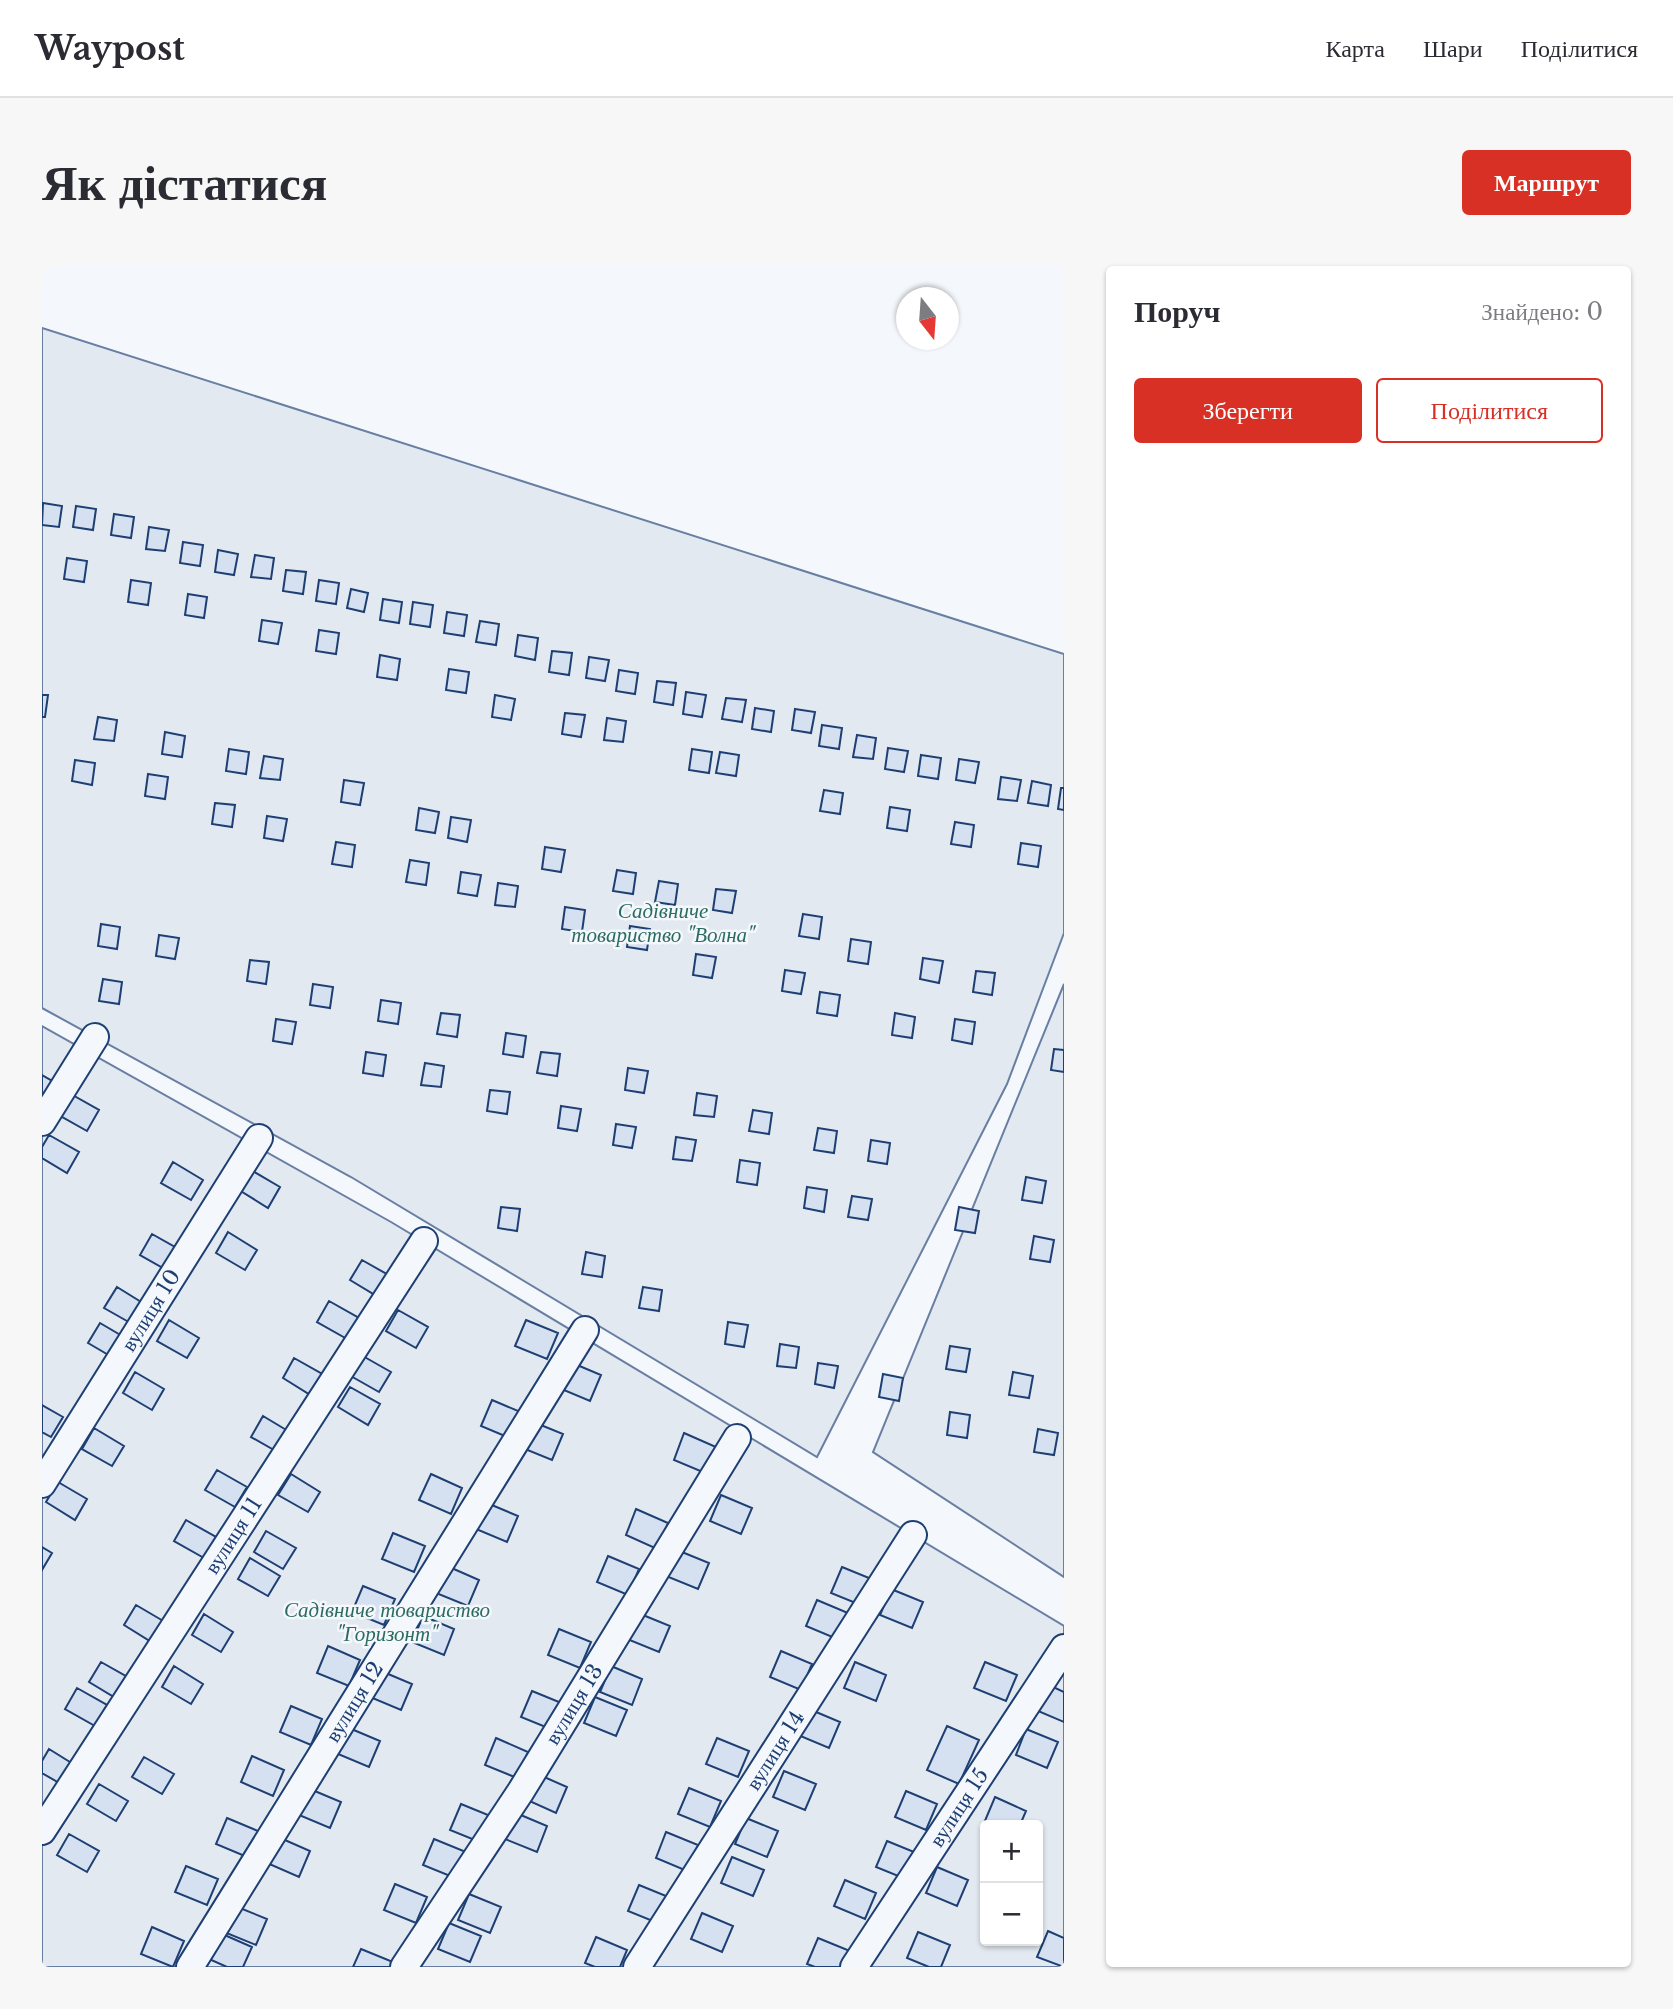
<!DOCTYPE html>
<html lang="uk">
<head>
<meta charset="utf-8">
<style>
	body { margin:0; font-family:"Libre Baskerville",serif; background:#f7f7f7; color:#2b2b33 }
	.controls { position:absolute; right:21px; bottom:21px; display:grid; overflow:hidden; border-radius:7px; box-shadow:0 2px 5px #0004 }
	.controls button { width:63px; height:63px; display:grid; place-items:center; padding:0; border:0; border-bottom:2px solid #e1e1e2; background:#fff; color:#2b2b33; font:35px sans-serif }
	.compass { position:absolute; left:854px; top:21px; width:63px; height:63px; border-radius:50%; background:#fff; box-shadow:0 2px 5px #0004; rotate:163deg }
	.list { margin:0; padding:0; list-style:none }
	h2 { display:flex; justify-content:space-between; align-items:center; height:91px; margin:0; padding:0 28px; font-size:30px }
	h2 small { font-size:23px; font-weight:400; color:#7c7c81 }
	.actions { display:flex; gap:14px; padding:21px 28px }
	.actions a { flex:1; padding:16px 0; border:2px solid #d93025; border-radius:7px; text-align:center; font-size:24px; color:#d93025 }
	.actions .main { background:#d93025; color:#fff }
	.map { position:relative; flex:none; width:1022px; height:1701px; overflow:hidden; border-radius:7px }
	header { display:flex; align-items:center; gap:42px; box-sizing:border-box; height:98px; padding:0 35px; background:#fff; border-bottom:2px solid #e1e1e2 }
	header strong { font-size:33px }
	nav { display:flex; gap:38px; margin-inline-start:auto; font-size:24px }
	.intro { display:flex; align-items:center; justify-content:space-between; box-sizing:border-box; height:168px; padding:0 42px }
	h1 { margin:0; font-size:49px }
	.button { padding:18px 32px; border-radius:7px; background:#d93025; color:#fff; font-size:24px; font-weight:700 }
	main { display:flex; gap:42px; padding:0 42px }
	aside { flex:1; background:#fff; border-radius:7px; box-shadow:0 2px 5px #0004 }
	.map>svg:first-child { display:block }
	.green { fill:#e3e9f0; stroke:#687fa3; stroke-width:2; fill-rule:evenodd }
	.building { fill:#d5e0f0; stroke:#1d3f73; stroke-width:2 }
	.lines { fill:none; stroke-linecap:round; stroke-linejoin:round }
	.minor-casing { stroke:#1d3f73; stroke-width:30 }
	.minor { stroke:#f4f7fb; stroke-width:26 }
	.labels { text-anchor:middle; stroke-width:5; stroke-linejoin:round; paint-order:stroke }
	.park-label { font-size:21px; font-style:italic; fill:#2c6c60; stroke:#f4f7fb }
	.street-label { font-size:21px; fill:#1d3f73; stroke:#f4f7fb }
</style>
</head>
<body>
<header>
<strong>Waypost</strong>
<nav><a>Карта</a><a>Шари</a><a>Поділитися</a></nav>
</header>
<div class="intro"><h1>Як дістатися</h1><a class="button">Маршрут</a></div>
<main>
<div class="map">
<svg width="1022" height="1701" viewBox="0 0 1022 1701">
	<rect width="100%" height="100%" fill="#f4f7fb"/>
	<path class="green" d="M0 62 1022 388V667L965 818 775 1191 309 911 0 742Z
		M1022 718V1311L831 1186Z
		M0 760 349 956 1022 1360V1701H0ZM943 1559H996V1675H943Z"/>
	<path class="building" d="M1 237 20 240 17 261 0 259Z
		M34 240 54 243 51 264 31 261Z
		M72 248 92 251 89 272 69 269Z
		M107 261 127 264 123 285 104 283Z
		M141 276 161 279 158 300 138 297Z
		M176 284 196 288 192 309 173 306Z
		M213 289 232 292 229 313 209 311Z
		M25 292 45 295 42 316 22 313Z
		M244 304 264 306 261 328 241 325Z
		M89 314 109 317 106 339 86 336Z
		M277 314 297 317 294 338 274 335Z
		M309 323 326 327 322 346 305 342Z
		M146 328 165 331 162 352 143 349Z
		M341 333 360 336 357 357 338 354Z
		M371 336 391 339 388 361 368 358Z
		M405 346 425 349 422 370 402 367Z
		M220 354 240 357 236 378 217 375Z
		M438 355 457 358 454 379 434 376Z
		M277 364 297 367 294 388 274 385Z
		M476 369 496 372 493 394 473 390Z
		M510 385 530 387 527 409 507 406Z
		M338 389 358 393 355 414 335 411Z
		M547 391 567 394 563 415 544 412Z
		M407 403 427 406 424 427 404 424Z
		M577 404 596 407 593 428 574 425Z
		M615 415 634 417 631 439 612 436Z
		M644 426 664 429 660 451 641 448Z
		M0 429H6L3 451H0Z
		M453 429 473 433 469 454 450 451Z
		M684 432 704 434 700 456 680 453Z
		M713 442 732 445 729 466 710 463Z
		M753 443 773 446 769 467 750 464Z
		M523 447 543 449 539 471 520 468Z
		M56 451 75 454 72 475 52 473Z
		M565 452 584 455 581 476 562 474Z
		M780 459 800 462 797 483 777 480Z
		M123 466 143 470 140 491 120 488Z
		M815 469 834 472 831 493 811 491Z
		M846 482 866 485 862 506 843 503Z
		M187 483 207 486 204 508 184 505Z
		M650 483 670 486 667 507 647 504Z
		M678 486 697 489 694 510 674 507Z
		M879 489 899 492 896 513 876 510Z
		M222 490 241 493 238 514 218 512Z
		M917 493 937 496 933 517 914 514Z
		M33 494 53 497 50 519 30 515Z
		M106 508 126 511 123 533 103 530Z
		M959 511 979 514 975 535 956 533Z
		M302 514 322 517 318 539 299 536Z
		M990 515 1009 519 1006 540 986 537Z
		M1019 522H1022V544L1016 543Z
		M782 524 801 527 798 548 778 545Z
		M173 537 193 539 190 561 170 558Z
		M848 541 868 544 865 565 845 562Z
		M377 542 397 546 393 567 374 564Z
		M225 550 245 553 241 575 222 572Z
		M409 551 429 554 425 576 406 572Z
		M913 556 932 559 929 581 909 578Z
		M294 576 313 579 310 601 290 598Z
		M979 577 999 580 996 601 976 598Z
		M503 581 523 584 519 606 500 603Z
		M368 594 387 597 384 619 364 616Z
		M575 604 594 607 591 628 571 625Z
		M419 606 439 609 435 630 416 627Z
		M617 615 636 618 633 639 613 636Z
		M456 617 476 620 473 641 453 639Z
		M674 623 694 625 690 647 671 644Z
		M523 641 543 644 540 666 520 663Z
		M761 648 780 651 777 673 757 670Z
		M59 658 78 661 75 683 56 680Z
		M588 660 608 663 605 684 585 681Z
		M117 669 137 672 133 693 114 690Z
		M809 673 829 676 826 698 806 695Z
		M654 688 674 691 670 712 651 709Z
		M881 692 901 695 897 717 878 713Z
		M208 694 227 696 224 718 205 715Z
		M743 704 763 707 759 728 740 725Z
		M934 705 953 707 950 729 931 726Z
		M61 713 80 716 77 738 57 735Z
		M271 718 291 721 288 742 268 739Z
		M778 726 798 729 795 750 775 747Z
		M339 734 359 737 356 758 336 755Z
		M399 747 418 749 415 771 395 768Z
		M853 747 873 751 870 772 850 769Z
		M234 753 254 756 250 778 231 775Z
		M913 753 933 756 930 778 910 774Z
		M464 767 484 770 481 791 461 788Z
		M1012 783 1022 784V806L1009 804Z
		M324 786 344 789 341 810 321 807Z
		M499 786 518 788 515 810 495 807Z
		M383 797 402 800 399 821 379 819Z
		M586 802 606 805 602 827 583 824Z
		M0 809 19 820 0 836Z
		M448 824 468 826 465 848 445 845Z
		M27 827 57 844 45 865 15 848Z
		M655 827 675 830 672 851 652 849Z
		M519 840 539 843 535 865 516 862Z
		M711 844 730 847 727 868 707 865Z
		M574 858 594 861 590 882 571 879Z
		M776 862 795 865 792 887 772 884Z
		M7 869 37 886 25 907 0 892V881Z
		M634 871 654 874 650 895 631 893Z
		M829 874 848 877 845 898 826 895Z
		M698 894 718 897 715 919 695 916Z
		M131 896 161 914 149 934 119 917Z
		M209 904 238 921 226 942 197 924Z
		M984 911 1004 915 1000 937 980 934Z
		M765 921 785 924 782 946 762 942Z
		M810 930 830 933 826 954 806 951Z
		M459 941 478 943 475 965 456 962Z
		M917 941 937 945 933 967 913 964Z
		M186 966 215 984 203 1004 174 987Z
		M110 968 140 985 128 1006 98 989Z
		M992 970 1012 974 1008 996 988 993Z
		M544 986 563 990 560 1011 540 1008Z
		M320 994 350 1011 338 1032 308 1014Z
		M75 1021 104 1039 92 1059 62 1042Z
		M601 1021 620 1024 617 1045 597 1042Z
		M287 1035 317 1052 305 1073 275 1056Z
		M356 1044 386 1061 374 1082 344 1065Z
		M127 1054 157 1072 145 1092 115 1075Z
		M484 1054 516 1067 505 1093 473 1080Z
		M686 1056 706 1059 702 1081 683 1078Z
		M58 1057 87 1074 75 1094 46 1077Z
		M738 1078 757 1081 754 1102 735 1100Z
		M908 1080 928 1083 924 1106 904 1103Z
		M319 1089 349 1106 337 1126 307 1109Z
		M252 1092 282 1109 270 1130 241 1112Z
		M528 1096 559 1109 548 1135 517 1122Z
		M776 1097 796 1100 792 1122 773 1118Z
		M93 1106 122 1123 110 1144 81 1127Z
		M971 1106 991 1110 987 1132 967 1129Z
		M841 1108 861 1112 857 1135 837 1131Z
		M308 1121 338 1138 326 1159 296 1141Z
		M450 1134 481 1147 470 1173 439 1160Z
		M0 1139 21 1151 9 1171 0 1166Z
		M908 1146 928 1149 925 1172 905 1169Z
		M221 1150 251 1168 239 1188 209 1171Z
		M489 1155 521 1168 510 1194 478 1181Z
		M52 1162 82 1180 70 1200 40 1183Z
		M996 1163 1016 1167 1012 1189 992 1186Z
		M642 1167 674 1181 663 1207 632 1194Z
		M175 1204 205 1221 193 1241 163 1224Z
		M249 1208 278 1226 266 1246 236 1229Z
		M389 1208 420 1222 409 1248 377 1234Z
		M16 1216 45 1233 33 1254 4 1236Z
		M679 1229 710 1242 699 1268 668 1255Z
		M445 1237 476 1250 465 1276 434 1263Z
		M594 1243 626 1257 615 1283 584 1269Z
		M144 1254 174 1271 162 1292 132 1275Z
		M224 1265 254 1282 241 1303 212 1286Z
		M351 1267 383 1280 372 1306 340 1293Z
		M0 1281 10 1287 0 1304Z
		M635 1284 667 1297 656 1323 624 1310Z
		M566 1290 597 1303 586 1329 555 1316Z
		M208 1292 238 1310 226 1330 196 1313Z
		M405 1300 437 1314 426 1340 394 1327Z
		M800 1301 832 1314 821 1340 789 1327Z
		M321 1320 353 1333 342 1359 310 1346Z
		M849 1323 881 1336 870 1362 838 1349Z
		M775 1334 806 1347 795 1373 764 1360Z
		M94 1339 123 1356 111 1377 82 1359Z
		M596 1347 628 1360 617 1386 585 1373Z
		M162 1348 191 1366 179 1386 150 1369Z
		M381 1350 412 1363 402 1389 370 1376Z
		M517 1363 549 1376 538 1402 506 1389Z
		M286 1380 318 1394 307 1420 275 1407Z
		M739 1385 770 1398 759 1424 728 1411Z
		M59 1396 89 1413 77 1434 47 1416Z
		M813 1396 844 1409 834 1435 802 1422Z
		M943 1396 975 1409 964 1435 932 1422Z
		M132 1400 161 1418 149 1438 120 1421Z
		M569 1400 600 1413 590 1439 558 1426Z
		M339 1405 370 1418 359 1444 328 1431Z
		M1007 1419 1022 1426V1456L996 1445Z
		M35 1422 65 1439 53 1460 23 1443Z
		M490 1425 522 1438 511 1464 479 1451Z
		M553 1431 585 1444 574 1470 542 1457Z
		M249 1440 280 1453 269 1479 238 1466Z
		M767 1443 798 1456 787 1482 756 1469Z
		M905 1460 937 1474 917 1518 885 1504Z
		M307 1462 338 1475 327 1501 296 1488Z
		M984 1463 1016 1476 1005 1502 974 1489Z
		M454 1472 486 1486 475 1512 443 1499Z
		M675 1472 707 1485 696 1511 664 1498Z
		M7 1483 36 1501 24 1521 0 1507V1495Z
		M210 1490 242 1504 231 1530 199 1516Z
		M102 1491 132 1508 120 1528 90 1511Z
		M742 1505 774 1518 763 1544 731 1531Z
		M493 1507 525 1521 514 1547 483 1533Z
		M57 1518 86 1535 74 1555 45 1538Z
		M647 1522 679 1535 668 1561 636 1548Z
		M268 1523 299 1536 288 1562 257 1549Z
		M864 1525 895 1538 884 1564 853 1551Z
		M953 1531 984 1545 978 1559H946L942 1557Z
		M419 1538 451 1551 440 1577 408 1564Z
		M474 1547 505 1560 495 1586 463 1573Z
		M185 1552 216 1565 205 1591 174 1578Z
		M704 1552 736 1565 725 1591 693 1578Z
		M624 1566 656 1579 645 1605 614 1592Z
		M27 1568 57 1585 45 1606 15 1589Z
		M236 1571 268 1585 257 1611 225 1597Z
		M392 1573 424 1586 413 1612 381 1599Z
		M845 1575 877 1588 866 1614 834 1601Z
		M690 1591 722 1604 711 1630 679 1617Z
		M144 1600 176 1613 165 1639 133 1626Z
		M895 1601 926 1614 915 1640 884 1627Z
		M803 1614 834 1627 823 1653 792 1640Z
		M353 1618 385 1631 374 1657 342 1644Z
		M597 1619 629 1632 618 1658 586 1645Z
		M427 1628 459 1641 448 1667 416 1654Z
		M193 1640 225 1653 214 1679 182 1666Z
		M660 1647 691 1660 680 1686 649 1673Z
		M407 1657 439 1670 428 1696 396 1683Z
		M110 1661 142 1675 131 1701 99 1688Z
		M1006 1665 1022 1672V1701L995 1691Z
		M876 1666 908 1679 899 1701H887L865 1692Z
		M178 1667 210 1681 201 1701H185L167 1693Z
		M554 1671 585 1684 578 1701H553L543 1697Z
		M776 1672 808 1685 801 1701H773L765 1698Z
		M319 1683 351 1696 349 1701H311Z"/>
	<g class="lines">
		<g class="minor-casing">
			<g id="minor">
				<path d="M0 856 53 771"/>
				<path id="s1" d="M0 1218 217 872"/>
				<path id="s2" d="M0 1565 382 975"/>
				<path id="s3" d="M148 1701 543 1064"/>
				<path id="s4" d="M362 1701 479 1525 695 1172"/>
				<path id="s5" d="M595 1701 871 1269"/>
				<path id="s6" d="M812 1701 1022 1382"/>
			</g>
		</g>
		<use href="#minor" class="minor"/>
	</g>
	<g class="labels">
		<g class="park-label">
			<text x="621" y="652">Садівниче<tspan x="621" dy="24">товариство "Волна"</tspan></text>
			<text x="345" y="1351">Садівниче товариство<tspan x="345" dy="24">"Горизонт"</tspan></text>
		</g>
		<g class="street-label">
			<text dy="7" stroke="none"><textPath href="#s1" startOffset="205">вулиця 10</textPath></text>
			<text dy="7" stroke="none"><textPath href="#s2" startOffset="352">вулиця 11</textPath></text>
			<text dy="7" stroke="none"><textPath href="#s3" startOffset="312">вулиця 12</textPath></text>
			<text dy="7" stroke="none"><textPath href="#s4" startOffset="313">вулиця 13</textPath></text>
			<text dy="7" stroke="none"><textPath href="#s5" startOffset="257">вулиця 14</textPath></text>
			<text dy="7" stroke="none"><textPath href="#s6" startOffset="191">вулиця 15</textPath></text>
		</g>
	</g>
</svg>
<div class="controls">
<button>+</button>
<button>−</button>
</div>
<svg class="compass" viewBox="-18 -18 36 36"><path d="M0-13l5 13h-10z" fill="#e53935"/><path d="M0 13l5-13h-10z" fill="#7c7c81"/></svg>
</div>
<aside>
<h2>Поруч<small>Знайдено: 0</small></h2>
<ul class="list">
</ul>
<div class="actions"><a class="main">Зберегти</a><a>Поділитися</a></div>
</aside>
</main>
</body>
</html>
